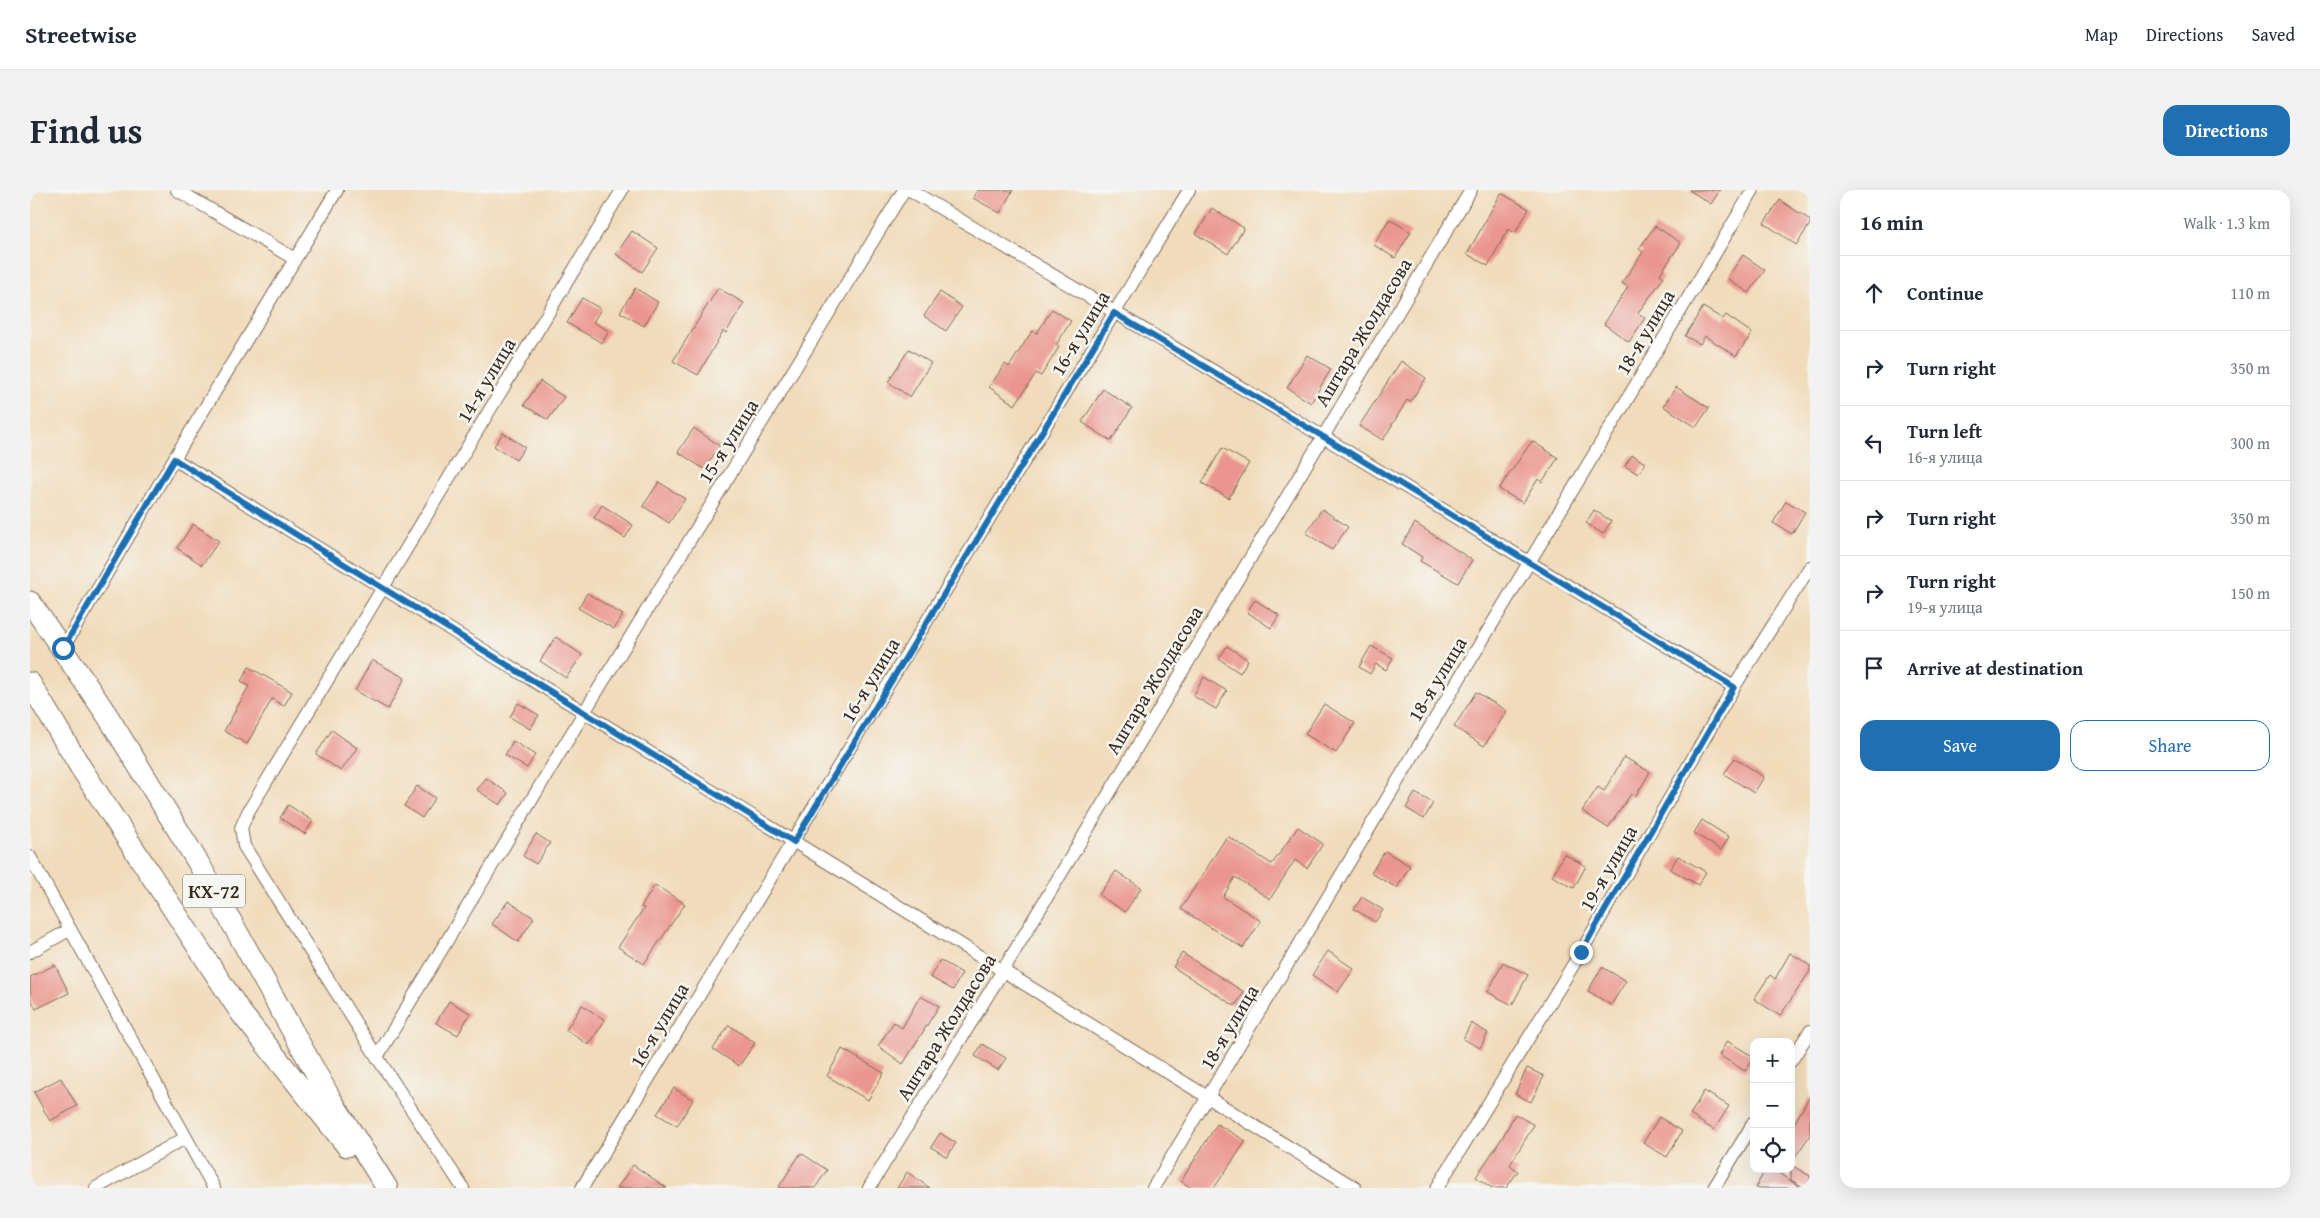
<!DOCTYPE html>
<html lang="en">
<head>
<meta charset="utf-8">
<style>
	body { margin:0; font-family:"Gentium Book Plus",serif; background:#f2f2f3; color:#1f2937 }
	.controls { position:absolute; right:15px; bottom:15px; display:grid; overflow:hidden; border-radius:10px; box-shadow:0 5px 20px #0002 }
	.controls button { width:45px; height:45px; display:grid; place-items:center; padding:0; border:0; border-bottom:1px solid #e0e1e3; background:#fff; color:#1f2937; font:25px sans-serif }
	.stop { position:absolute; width:15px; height:15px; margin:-11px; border:4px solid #1f6fb2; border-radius:50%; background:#fff }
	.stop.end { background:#1f6fb2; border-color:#fff; box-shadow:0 1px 5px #0008 }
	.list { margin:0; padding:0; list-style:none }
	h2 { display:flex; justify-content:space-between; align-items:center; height:65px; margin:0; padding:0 20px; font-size:21px }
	h2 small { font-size:16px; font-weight:400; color:#747a83 }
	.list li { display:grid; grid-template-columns:32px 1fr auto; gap:15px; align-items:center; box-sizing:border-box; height:75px; padding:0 20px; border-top:1px solid #e0e1e3 }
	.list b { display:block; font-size:19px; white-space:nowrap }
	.list p { margin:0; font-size:16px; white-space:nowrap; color:#747a83 }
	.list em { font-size:16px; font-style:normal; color:#747a83 }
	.actions { display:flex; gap:10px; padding:15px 20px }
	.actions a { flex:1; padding:11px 0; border:1px solid #1f6fb2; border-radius:15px; text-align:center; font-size:18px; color:#1f6fb2 }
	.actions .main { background:#1f6fb2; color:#fff }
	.icon { flex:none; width:28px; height:28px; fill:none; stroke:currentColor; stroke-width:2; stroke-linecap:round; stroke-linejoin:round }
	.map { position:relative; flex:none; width:1780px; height:998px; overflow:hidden; border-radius:15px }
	header { display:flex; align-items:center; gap:30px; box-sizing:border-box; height:70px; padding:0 25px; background:#fff; border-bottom:1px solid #e0e1e3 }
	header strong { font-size:24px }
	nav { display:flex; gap:28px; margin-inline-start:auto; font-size:18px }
	.intro { display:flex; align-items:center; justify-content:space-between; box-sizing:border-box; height:120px; padding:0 30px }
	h1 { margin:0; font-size:35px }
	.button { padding:12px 22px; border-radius:15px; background:#1f6fb2; color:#fff; font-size:18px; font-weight:700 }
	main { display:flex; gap:30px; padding:0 30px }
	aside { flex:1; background:#fff; border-radius:15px; box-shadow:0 5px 20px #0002 }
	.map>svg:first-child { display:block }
	.building { fill:#ea968e }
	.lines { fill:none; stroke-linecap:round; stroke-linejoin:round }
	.street-casing { stroke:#7b6855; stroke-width:14 }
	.primary-casing { stroke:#7b6855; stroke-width:23 }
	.street { stroke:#fff; stroke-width:12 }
	.primary { stroke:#fff; stroke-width:21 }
	.route { stroke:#1f6fb2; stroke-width:6 }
	.labels { text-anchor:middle; stroke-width:5; stroke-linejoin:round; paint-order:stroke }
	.shield { fill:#f6f6f2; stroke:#73675e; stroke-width:1 }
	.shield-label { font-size:19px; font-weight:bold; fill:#3b2a1e }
	.street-label { font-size:20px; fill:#3b2a1e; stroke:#f6f6f2 }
</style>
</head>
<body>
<header>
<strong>Streetwise</strong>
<nav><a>Map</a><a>Directions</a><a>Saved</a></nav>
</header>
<div class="intro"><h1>Find us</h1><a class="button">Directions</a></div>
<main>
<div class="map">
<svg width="1780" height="998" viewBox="0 0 1780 998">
	<rect width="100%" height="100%" fill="#f6f6f2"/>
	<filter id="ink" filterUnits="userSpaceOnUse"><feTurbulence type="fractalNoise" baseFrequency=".02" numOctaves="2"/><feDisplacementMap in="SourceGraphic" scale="10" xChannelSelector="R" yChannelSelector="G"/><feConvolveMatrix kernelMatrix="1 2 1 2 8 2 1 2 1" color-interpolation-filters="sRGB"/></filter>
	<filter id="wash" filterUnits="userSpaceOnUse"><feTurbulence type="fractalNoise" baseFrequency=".0096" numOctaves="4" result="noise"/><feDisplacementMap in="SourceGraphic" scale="20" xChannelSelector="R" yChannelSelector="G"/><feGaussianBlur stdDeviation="1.12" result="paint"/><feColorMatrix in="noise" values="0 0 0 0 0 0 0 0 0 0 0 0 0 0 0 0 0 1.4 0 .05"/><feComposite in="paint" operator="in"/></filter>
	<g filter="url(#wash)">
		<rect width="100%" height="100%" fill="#f1dbba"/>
		<g id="blocks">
			<path class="building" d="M947 0H983L970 23 943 8Z
				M1659 0H1690L1681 14Z
				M1471 3 1499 19 1485 43 1478 39 1458 76 1437 64Z
				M1750 10 1780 30V34L1766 55 1734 33Z
				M1182 18 1214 38 1198 64 1166 44Z
				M1359 29 1381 42 1365 68 1344 55Z
				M1625 36 1651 53 1630 84 1634 87 1608 123 1615 128 1599 152 1574 134 1598 97 1592 93 1613 62 1609 59Z
				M602 41 628 58 612 82 586 64Z
				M1713 65 1735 80 1719 103 1697 88Z
				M605 98 628 112 614 136 590 122Z
				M688 98 714 113 696 143 693 141 668 185 643 171Z
				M910 102 932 117 916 141 894 126Z
				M552 108 571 119 563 132 579 141 572 153 537 133Z
				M1673 117 1693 129 1696 125 1722 143 1706 166 1675 146 1670 154 1655 146Z
				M1022 119 1041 131 1026 155 1029 157 1011 186 1006 183 985 215 959 197 975 174 979 177 1002 141 1007 143Z
				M879 159 901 173 880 207 858 192Z
				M1277 165 1301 179 1281 213 1257 198Z
				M1371 171 1396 188 1380 212 1377 210 1353 250 1329 236Z
				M510 191 534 207 518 230 494 215Z
				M1646 197 1679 218 1666 237 1633 216Z
				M1073 199 1102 218 1081 251 1052 232Z
				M664 238 690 256 674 279 648 262Z
				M473 243 495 257 486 270 464 256Z
				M1502 251 1528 268 1512 292 1508 289 1493 313 1469 299Z
				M1192 258 1219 273 1199 308 1172 293Z
				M1602 265 1615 273 1608 284 1595 276Z
				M629 292 655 309 639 333 613 316Z
				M1756 311 1775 322 1762 344 1743 333Z
				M572 315 603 335 595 348 564 328Z
				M1292 319 1318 337 1302 360 1276 343Z
				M1564 320 1581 331 1573 344 1556 333Z
				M1385 333 1442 370 1428 393 1390 371 1392 367 1372 354Z
				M163 334 189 351 172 375 147 358Z
				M557 403 593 425 584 439 548 418Z
				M1225 410 1249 425 1241 438 1217 422Z
				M526 447 552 465 536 488 510 471Z
				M1197 456 1218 470 1210 483 1189 469Z
				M1341 456 1363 468 1356 480 1346 474 1340 484 1329 477Z
				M342 470 375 488 358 519 325 501Z
				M219 477 262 502 254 516 242 509 217 554 194 541 219 496 211 491Z
				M1174 487 1197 501 1186 519 1163 506Z
				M1446 502 1477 521 1454 556 1424 537Z
				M488 513 509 525 500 539 480 527Z
				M1294 514 1325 533 1306 563 1275 544Z
				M302 540 327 558 311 581 286 564Z
				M483 551 505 565 497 578 475 565Z
				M1594 567 1620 582 1605 607 1601 604 1578 638 1552 621 1568 597 1574 601Z
				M1705 568 1734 587 1724 603 1694 584Z
				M456 588 478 603 470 615 447 600Z
				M387 596 405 608 392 628 374 616Z
				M1385 603 1403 613 1394 629 1376 618Z
				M258 615 283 631 275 644 250 628Z
				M1672 630 1699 647 1691 660 1664 643Z
				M1268 637 1293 654 1277 678 1265 670 1240 709 1205 687 1193 707 1231 731 1213 758 1151 719 1197 646 1242 674Z
				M506 644 520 653 506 674 493 666Z
				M1355 661 1380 676 1367 698 1341 683Z
				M1534 664 1556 676 1544 698 1522 686Z
				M1648 666 1676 682 1668 695 1640 679Z
				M1086 681 1111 698 1095 722 1069 705Z
				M625 695 655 714 614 774 588 757 614 718 611 717Z
				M1332 707 1353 720 1345 732 1324 719Z
				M478 711 504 728 488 752 462 734Z
				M1298 761 1324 779 1308 802 1282 785Z
				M1152 763 1214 802 1205 816 1143 777Z
				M1760 763 1780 775V781L1750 826 1724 809 1740 785 1745 789Z
				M910 770 932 783 923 800 900 787Z
				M1473 772 1498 785 1482 815 1458 802Z
				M25 775 39 803 6 819 0 807V787Z
				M1572 777 1596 791 1581 815 1558 801Z
				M890 806 909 816 873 874 848 856 864 832 872 838Z
				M419 811 440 823 428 845 406 833Z
				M552 815 575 830 559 855 536 840Z
				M1441 833 1458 843 1450 858 1433 849Z
				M699 835 725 853 709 876 683 859Z
				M1697 851 1724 867 1715 881 1689 865Z
				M952 854 976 868 968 880 945 866Z
				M812 859 854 883 838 910 797 886Z
				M1497 878 1514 886 1501 912 1485 904Z
				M31 888 47 916 20 931 4 902Z
				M644 898 663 910 647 936 627 924Z
				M1674 901 1699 916 1684 940 1660 925Z
				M1780 906V945L1761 973V939Z
				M1485 924 1504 935 1480 975 1488 981 1476 998H1462L1446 987 1472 948Z
				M1629 927 1652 941 1637 967 1613 953Z
				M1187 934 1216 951 1184 998H1161L1151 991Z
				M910 943 926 953 917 967 901 957Z
				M771 963 797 980 785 998H748Z
				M603 975 637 998H587Z
				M1761 975 1780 986V998H1775L1761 990Z
				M1736 979H1742L1772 998H1725Z
				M877 982 900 998H867Z"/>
		</g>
	</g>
	<g filter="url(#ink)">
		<use href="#blocks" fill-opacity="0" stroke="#7b6855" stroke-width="1"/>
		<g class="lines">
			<g class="street-casing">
				<path id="street" d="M147 0 265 69
					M880 0 1292 246 1704 497
					M144 269 1325 998
					M33 458 144 269 307 0
					M0 667 184 998
					M0 762 39 740
					M347 867 555 521 874 0
					M1761 871 1780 841
					M66 998 155 948
					M433 998 347 867 214 656 211 638 218 622 592 0
					M552 998 1159 0
					M839 998 972 782 1441 0
					M1123 998 1723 0
					M1407 998 1551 762 1704 497 1780 377
					M1684 998 1724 932"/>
			</g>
			<g class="primary-casing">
				<path id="primary" d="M0 412 77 525 169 674 300 908 357 998
					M0 493 51 578 211 823 317 956"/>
			</g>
			<use href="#street" class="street"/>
			<use href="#primary" class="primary"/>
		</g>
	</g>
	<g class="lines" filter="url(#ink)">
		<path class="route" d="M33 458 144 269 764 652 1084 123 1292 246 1704 497 1551 762"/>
	</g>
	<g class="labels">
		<rect class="shield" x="153" y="684.5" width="62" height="33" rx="4"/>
		<g class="shield-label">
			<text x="184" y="708">КХ-72</text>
		</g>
		<g class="street-label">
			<text transform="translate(1333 142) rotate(-59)" y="7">Аштара Жолдасова</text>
			<text transform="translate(1615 142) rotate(-59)" y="7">18-я улица</text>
			<text transform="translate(1050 143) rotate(-59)" y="7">16-я улица</text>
			<text transform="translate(456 190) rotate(-59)" y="7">14-я улица</text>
			<text transform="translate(698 251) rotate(-58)" y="7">15-я улица</text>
			<text transform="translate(1407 489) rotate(-59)" y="7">18-я улица</text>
			<text transform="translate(840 490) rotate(-59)" y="7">16-я улица</text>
			<text transform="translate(1124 490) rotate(-59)" y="7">Аштара Жолдасова</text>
			<text transform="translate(1578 678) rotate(-60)" y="7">19-я улица</text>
			<text transform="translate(629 835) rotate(-59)" y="7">16-я улица</text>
			<text transform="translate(916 837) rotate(-58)" y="7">Аштара Жолдасова</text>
			<text transform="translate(1199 837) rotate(-59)" y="7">18-я улица</text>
		</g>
	</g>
</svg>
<div class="controls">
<button>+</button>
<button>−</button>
<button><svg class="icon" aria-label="locate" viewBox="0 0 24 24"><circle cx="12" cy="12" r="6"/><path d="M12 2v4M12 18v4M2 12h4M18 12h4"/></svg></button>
</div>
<div class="stop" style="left:33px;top:458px"></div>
<div class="stop end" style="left:1551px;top:762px"></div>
</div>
<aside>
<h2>16 min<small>Walk · 1.3 km</small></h2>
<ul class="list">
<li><svg class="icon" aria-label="ahead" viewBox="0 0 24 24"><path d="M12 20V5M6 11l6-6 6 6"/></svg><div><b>Continue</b></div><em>110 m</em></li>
<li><svg class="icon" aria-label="right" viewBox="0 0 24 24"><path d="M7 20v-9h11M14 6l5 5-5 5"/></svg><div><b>Turn right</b></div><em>350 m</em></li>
<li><svg class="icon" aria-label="left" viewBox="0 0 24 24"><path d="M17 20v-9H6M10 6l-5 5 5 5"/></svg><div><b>Turn left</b><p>16-я улица</p></div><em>300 m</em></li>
<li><svg class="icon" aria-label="right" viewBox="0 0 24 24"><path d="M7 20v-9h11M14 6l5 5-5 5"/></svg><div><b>Turn right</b></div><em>350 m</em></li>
<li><svg class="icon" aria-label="right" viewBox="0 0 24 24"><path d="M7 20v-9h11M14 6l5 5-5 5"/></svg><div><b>Turn right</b><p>19-я улица</p></div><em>150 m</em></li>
<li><svg class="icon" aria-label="arrive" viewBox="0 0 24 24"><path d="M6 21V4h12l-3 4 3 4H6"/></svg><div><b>Arrive at destination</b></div></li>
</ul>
<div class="actions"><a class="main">Save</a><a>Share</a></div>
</aside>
</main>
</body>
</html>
